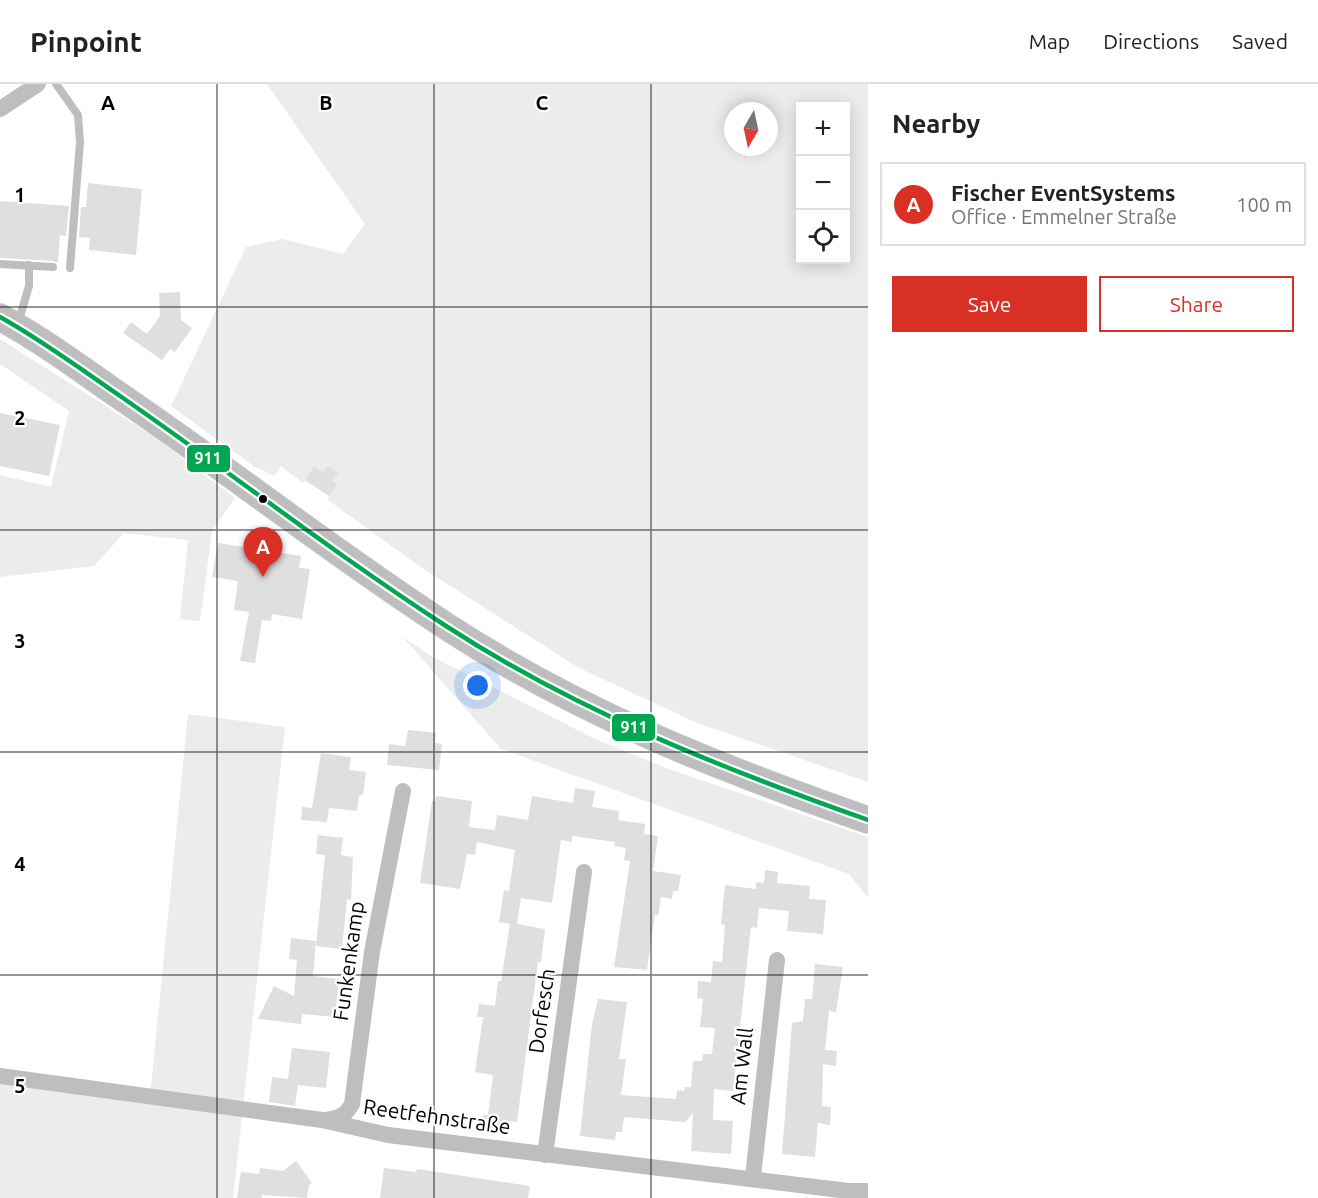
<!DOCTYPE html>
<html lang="en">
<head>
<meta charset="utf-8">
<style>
	body { margin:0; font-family:Ubuntu,sans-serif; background:#f2f2f2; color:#222 }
	.controls { position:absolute; right:18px; top:18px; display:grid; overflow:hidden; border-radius:0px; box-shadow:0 3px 15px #0003 }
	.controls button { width:54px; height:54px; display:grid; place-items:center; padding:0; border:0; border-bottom:2px solid #e0e0e0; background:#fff; color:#222; font:30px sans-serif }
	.compass { position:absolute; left:724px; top:18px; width:54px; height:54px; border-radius:50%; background:#fff; box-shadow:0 3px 15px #0003; rotate:189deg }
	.you { position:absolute; left:478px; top:602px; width:21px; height:21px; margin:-15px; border:4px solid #fff; border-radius:50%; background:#1a73e8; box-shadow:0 0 0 9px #1a73e833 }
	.badge { display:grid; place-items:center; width:39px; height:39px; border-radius:50%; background:#d93025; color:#fff; font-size:20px; font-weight:700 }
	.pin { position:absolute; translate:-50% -50px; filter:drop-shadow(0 2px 3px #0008) }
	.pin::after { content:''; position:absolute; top:32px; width:21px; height:18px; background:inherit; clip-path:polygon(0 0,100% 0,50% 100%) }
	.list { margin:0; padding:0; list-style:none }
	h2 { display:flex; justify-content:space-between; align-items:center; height:78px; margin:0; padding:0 24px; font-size:26px }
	h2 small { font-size:20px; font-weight:400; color:#767676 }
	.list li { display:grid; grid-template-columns:39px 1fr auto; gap:18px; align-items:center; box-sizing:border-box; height:84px; margin:0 12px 12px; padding:0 12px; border:2px solid #e0e0e0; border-radius:0px }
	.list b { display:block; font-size:22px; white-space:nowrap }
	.list p { margin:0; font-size:20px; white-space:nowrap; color:#767676 }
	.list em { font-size:20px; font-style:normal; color:#767676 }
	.actions { display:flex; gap:12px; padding:18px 24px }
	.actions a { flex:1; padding:14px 0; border:2px solid #d93025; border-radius:0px; text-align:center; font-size:21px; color:#d93025 }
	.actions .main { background:#d93025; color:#fff }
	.icon { flex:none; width:33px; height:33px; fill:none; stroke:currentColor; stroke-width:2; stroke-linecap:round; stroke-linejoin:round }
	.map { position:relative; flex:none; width:868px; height:1114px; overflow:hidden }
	header { display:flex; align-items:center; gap:36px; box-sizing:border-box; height:84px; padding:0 30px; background:#fff; border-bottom:2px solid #e0e0e0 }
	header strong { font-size:28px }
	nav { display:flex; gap:33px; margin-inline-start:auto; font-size:21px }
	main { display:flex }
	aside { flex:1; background:#fff }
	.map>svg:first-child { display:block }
	.green { fill:#ececec; fill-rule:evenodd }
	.building { fill:#dfdfdf }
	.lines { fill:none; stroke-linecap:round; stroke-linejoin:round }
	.primary-casing { stroke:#dbdbdb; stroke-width:28 }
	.lane { stroke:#bebebe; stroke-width:8 }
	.street { stroke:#bebebe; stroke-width:16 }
	.primary { stroke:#bebebe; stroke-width:27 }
	.bus-1-casing { stroke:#fff; stroke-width:9 }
	.bus-1 { stroke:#00a651; stroke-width:4.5 }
	.grid { fill:none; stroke:#000; stroke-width:1.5; stroke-opacity:0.55 }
	.bus-dot { fill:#000; stroke:#fff; stroke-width:2 }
	.labels { text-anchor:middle; stroke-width:4.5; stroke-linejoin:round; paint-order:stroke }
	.street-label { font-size:21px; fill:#000; stroke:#fff }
	.grid-label { font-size:20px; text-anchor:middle; font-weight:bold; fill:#000; stroke:#fff; stroke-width:4.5; stroke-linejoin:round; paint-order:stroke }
	.line-badge { stroke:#fff; stroke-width:2 }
	.badge-label { font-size:16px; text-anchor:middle; font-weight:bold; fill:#fff }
</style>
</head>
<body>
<header>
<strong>Pinpoint</strong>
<nav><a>Map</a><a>Directions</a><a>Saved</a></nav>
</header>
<main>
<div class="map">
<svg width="868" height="1114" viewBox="0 0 868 1114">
	<rect width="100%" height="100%" fill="#fff"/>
	<path class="green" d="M267 0H868V698L697 639 579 584 419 482 328 416 329 412 305 396 303 399 281 382 274 392 255 383 171 322 246 163 282 155 343 170 365 140ZM800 22H846V176H800ZM733 27H769V63H733Z
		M0 255 153 352 235 414 212 447 200 537 180 535 188 456 124 449 94 482 0 493V391L51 403 69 327 0 280Z
		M403 553 431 572 593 654 666 684 868 753V814L849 790 501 665Z
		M188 630 285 643 233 1114H0V992L150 1013Z"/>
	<path class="building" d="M88 99 142 105 136 171 89 166 90 154 79 153 81 123H86Z
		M0 117 69 122 66 152 60 151 58 179 53 177 0 174Z
		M180 208 181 236 192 244 175 268 170 265 162 276 123 249 131 238 147 250 160 232 159 209Z
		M0 329 60 341 49 392 0 382Z
		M314 382 323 388 327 382 338 389 333 397 337 400 329 412 305 396Z
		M218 459 301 472 299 484 310 485 302 535 272 530 271 537 262 536 255 579 240 577 249 528 234 526 238 497 212 493Z
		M408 646 436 649 435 659 442 660 439 686 387 681 389 660 405 662Z
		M321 669 351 673 349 686 366 688 363 711H359L357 727 329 724 327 738 301 736 302 723 312 724Z
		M575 704 595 707 592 723 619 727 618 736 645 740 644 750 658 752 653 787 681 791 678 807H673L672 815 661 813 658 832 655 830 647 886 614 883 630 777 624 776 626 764 614 762 615 758 572 752V758L561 756 552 819 521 814 517 840 545 845 541 878H538L517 1038 509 1037 508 1049 481 1046 483 1031H488L493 991 475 988 483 933H477L479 920 495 922 498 897H501L510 840 499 838 504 806 509 807 515 766 477 758 475 771 467 770 460 805 420 799 432 717H435L436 712 472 717 469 743 495 746 497 731 528 736 532 712 573 719Z
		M318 751 343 754 341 771 353 773 351 816 347 815 342 865 316 862 325 771 316 770Z
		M765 786 778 788 777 799 810 802 809 815 826 816 823 850 787 847 789 827 759 824 757 844 751 843 733 1007 714 1005 713 1036 733 1037 731 1070 691 1067 693 1029 685 1038 624 1033 622 1048H616L615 1056 580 1052 592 940 598 915 627 918 619 975H626L621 1011 676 1015 677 1006 684 1007 685 1003H691L693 977H702L703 970H712L715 944 700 943 703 915 697 914 698 897 711 898 713 877 722 878 725 841 721 840 725 801 756 805V798L764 799Z
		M291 854 316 857 313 892 339 895 335 933 302 930 301 940 258 935 274 902 294 912 297 876 289 875Z
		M815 880 843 883 836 928 829 927 825 966 837 967 836 982 823 980 822 1022 831 1023 830 1041 818 1039 815 1073 782 1070 792 939 803 937 805 915H812Z
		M292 964 330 968 326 1004 298 1001 295 1022 269 1018 272 993 288 995Z
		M296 1077 312 1099 309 1101 307 1114 262 1111V1114H237L241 1088 259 1090 260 1084 283 1087Z
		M384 1084 416 1088 417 1085 530 1102 528 1114H380Z"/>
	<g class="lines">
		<g class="primary-casing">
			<path id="primary" d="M0 233C40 255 77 282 114 308 226 384 332 468 446 542 577 628 721 685 868 736"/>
		</g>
		<path class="lane" d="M56 0 78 31 80 58 70 184
			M0 180 53 183
			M18 239 29 202V181"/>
		<path class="street" d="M0 25 38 0
			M0 992 322 1036 388 1051 848 1107H868
			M326 1036C340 1034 345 1032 352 1020L372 868 403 707
			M545 1071 584 788
			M753 1093 777 876"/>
		<use href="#primary" class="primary"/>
		<g class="bus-1-casing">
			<path id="bus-1" d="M0 233C43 257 82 286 123 314 231 389 335 470 446 542 577 627 721 684 868 736"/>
		</g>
		<use href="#bus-1" class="bus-1"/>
	</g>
	<path class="grid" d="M217 0V1114M434 0V1114M651 0V1114M0 223H868M0 446H868M0 668H868M0 891H868"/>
	<circle class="bus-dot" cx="263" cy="415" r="5"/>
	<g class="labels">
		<g class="street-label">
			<text transform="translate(349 877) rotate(-82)" y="7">Funkenkamp</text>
			<text transform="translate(542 927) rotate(-82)" y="7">Dorfesch</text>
			<text transform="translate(742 982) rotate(-84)" y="7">Am Wall</text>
			<text transform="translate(437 1033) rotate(8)" y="7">Reetfehnstraße</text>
		</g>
	</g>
	<g class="grid-label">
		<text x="108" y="26">A</text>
		<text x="326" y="26">B</text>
		<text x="542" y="26">C</text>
		<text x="20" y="118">1</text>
		<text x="20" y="341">2</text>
		<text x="20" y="564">3</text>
		<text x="20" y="787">4</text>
		<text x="20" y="1009">5</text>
	</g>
	<g class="line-badge">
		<rect x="186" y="360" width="45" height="29" rx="6" fill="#00a651"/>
		<rect x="611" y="629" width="45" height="29" rx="6" fill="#00a651"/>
	</g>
	<g class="badge-label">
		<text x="208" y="380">911</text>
		<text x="634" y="649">911</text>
	</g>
</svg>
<div class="controls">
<button>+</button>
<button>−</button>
<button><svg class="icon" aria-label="locate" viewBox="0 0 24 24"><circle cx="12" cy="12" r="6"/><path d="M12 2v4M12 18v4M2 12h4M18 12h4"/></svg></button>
</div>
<svg class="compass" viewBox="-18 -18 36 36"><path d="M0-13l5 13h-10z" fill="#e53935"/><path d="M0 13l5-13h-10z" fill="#767676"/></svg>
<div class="you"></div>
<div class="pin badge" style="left:263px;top:493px">A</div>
</div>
<aside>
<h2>Nearby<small></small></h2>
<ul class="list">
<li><span class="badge">A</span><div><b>Fischer EventSystems</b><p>Office · Emmelner Straße</p></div><em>100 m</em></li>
</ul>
<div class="actions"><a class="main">Save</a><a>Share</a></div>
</aside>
</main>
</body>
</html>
